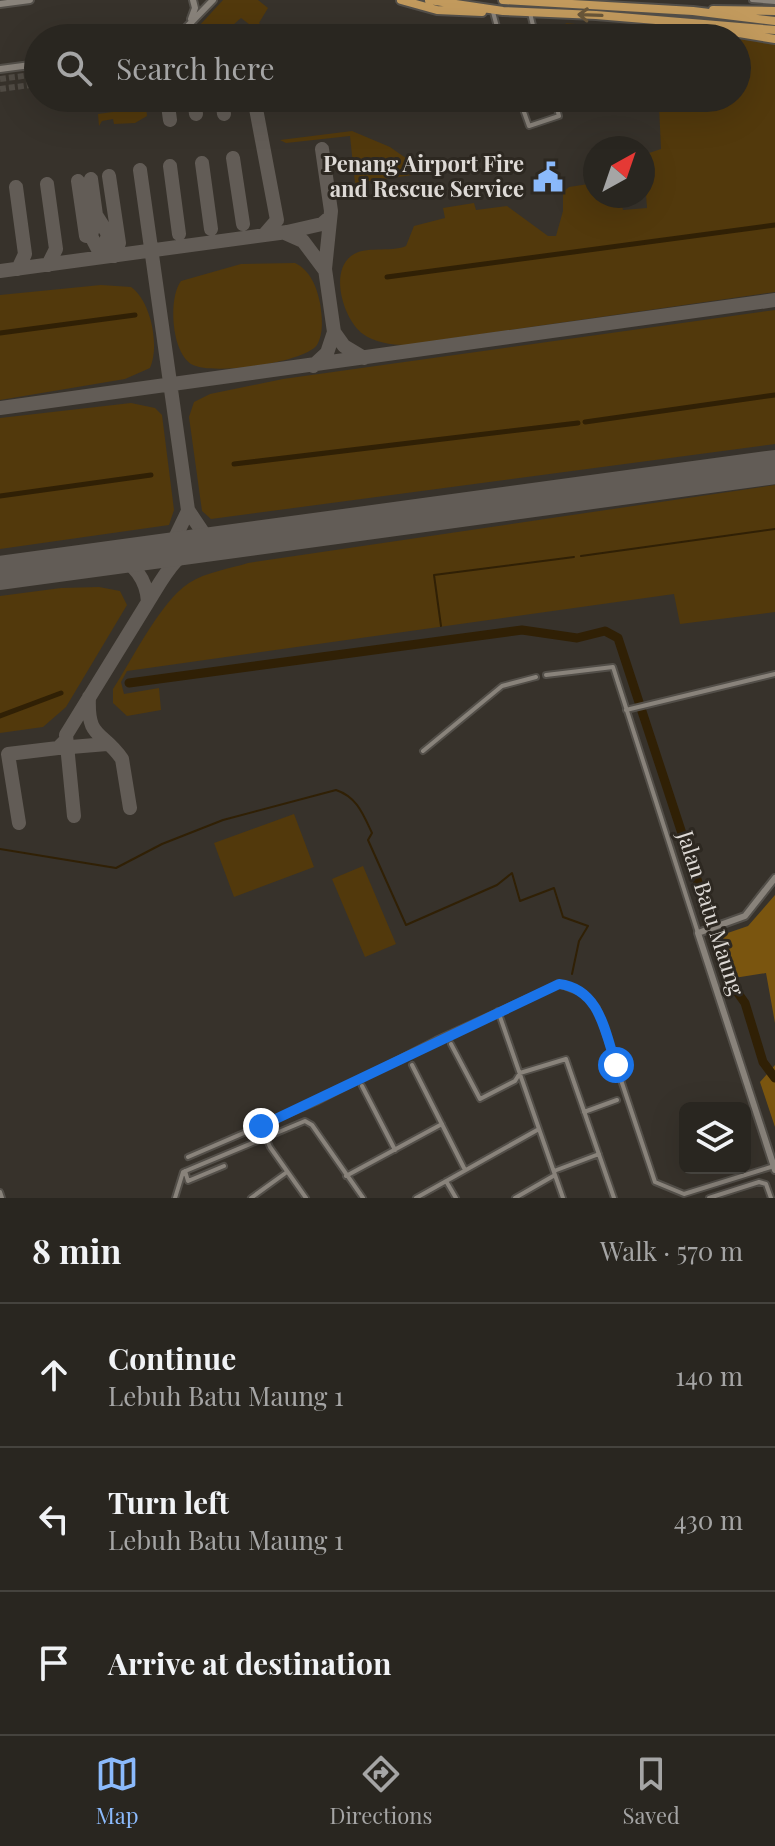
<!DOCTYPE html>
<html lang="en">
<head>
<meta charset="utf-8">
<style>
	body { margin:0; font-family:"Playfair Display",serif; background:#312e29; color:#f1f3f6 }
	.controls { position:absolute; right:24px; bottom:24px; display:grid; overflow:hidden; border-radius:12px; box-shadow:0 8px 32px #0002 }
	.controls button { width:72px; height:72px; display:grid; place-items:center; padding:0; border:0; border-bottom:2px solid #45433e; background:#292620; color:#f1f3f6; font:40px sans-serif }
	.compass { position:absolute; left:583px; top:136px; width:72px; height:72px; border-radius:50%; background:#292620; box-shadow:0 8px 32px #0002; rotate:40deg }
	.stop { position:absolute; width:24px; height:24px; margin:-18px; border:6px solid #1a73e8; border-radius:50%; background:#fff }
	.stop.end { background:#1a73e8; border-color:#fff; box-shadow:0 2px 8px #0008 }
	.list { margin:0; padding:0; list-style:none }
	h2 { display:flex; justify-content:space-between; align-items:center; height:104px; margin:0; padding:0 32px; font-size:34px }
	h2 small { font-size:26px; font-weight:400; color:#a5a5a5 }
	.list li { display:grid; grid-template-columns:52px 1fr auto; gap:24px; align-items:center; box-sizing:border-box; height:144px; padding:0 32px; border-top:2px solid #45433e }
	.list b { display:block; font-size:30px; white-space:nowrap }
	.list p { margin:0; font-size:26px; white-space:nowrap; color:#a5a5a5 }
	.list em { font-size:26px; font-style:normal; color:#a5a5a5 }
	.icon { flex:none; width:44px; height:44px; fill:none; stroke:currentColor; stroke-width:2; stroke-linecap:round; stroke-linejoin:round }
	.map { position:relative; flex:none; width:775px; height:1198px; overflow:hidden }
	.search { position:absolute; background:#292620; box-shadow:0 8px 32px #0002; left:24px; right:24px; top:24px; height:88px; display:flex; align-items:center; gap:20px; box-sizing:border-box; padding:0 28px; border-radius:44px; color:#a5a5a5; font-size:30px }
	.sheet { height:536px; background:#292620 }
	nav { display:flex; justify-content:space-around; align-items:center; box-sizing:border-box; height:112px; border-top:2px solid #45433e; background:#292620; font-size:22px; color:#a5a5a5 }
	nav a { display:grid; justify-items:center; gap:4px }
	nav .on { color:#8bbafc }
	.map>svg:first-child { display:block }
	.green { fill:#52390c }
	.forest { fill:#7a550f }
	.lines { fill:none; stroke-linecap:round; stroke-linejoin:round }
	.stream { stroke:#302005; stroke-width:2 }
	.canal { stroke:#302005; stroke-width:5 }
	.river { stroke:#302005; stroke-width:9 }
	.taxiway { stroke:#625c56; stroke-width:14 }
	.runway { stroke:#625c56; stroke-width:34 }
	.secondary-tunnel { stroke:#504b44; stroke-width:6; stroke-dasharray:6 3; stroke-linecap:butt }
	.street-casing { stroke:#534f49; stroke-width:8 }
	.secondary-casing { stroke:#534f49; stroke-width:10 }
	.highway-casing { stroke:#534f49; stroke-width:12 }
	.street { stroke:#89837b; stroke-width:4 }
	.secondary { stroke:#89837b; stroke-width:6 }
	.highway { stroke:#c29a5d; stroke-width:8 }
	.oneway { stroke:#695639 }
	.route { stroke:#1a73e8; stroke-width:10 }
	.labels { text-anchor:middle; stroke-width:6; stroke-linejoin:round; paint-order:stroke }
	.poi-label { font-size:22px; font-weight:bold; fill:#ddd9d5; stroke:#2d2821; text-anchor:end }
	.street-label { font-size:22px; fill:#ddd9d5; stroke:#2d2821 }
</style>
</head>
<body>
<div class="map">
<svg width="775" height="1198" viewBox="0 0 775 1198">
	<rect width="100%" height="100%" fill="#37322b"/>
	<path class="green" d="M223 0H258L268 8 259 23 278 38H267L241 18 233 25 238 30 231 38H188Z
		M565 23 702 36V38H590Z
		M737 39 775 44V292L405 345C392 345 373 342 363 334 344 320 329 273 351 256 365 245 390 253 406 246L414 226 445 218 443 208 474 203 476 210 507 206 548 236H556L563 211V192L569 187 595 183V196H620L623 210 647 208 643 155 661 149 659 106 634 107 643 98H737Z
		M84 98H131L120 109 94 112 92 101H85Z
		M133 98H145L147 116 135 123 114 124 113 119 102 121 99 126 98 114 120 111Z
		M352 131 390 147 427 173 355 183 350 136 286 143 280 140Z
		M295 263C310 270 317 287 320 303 322 316 324 333 317 345 304 363 213 375 193 365 171 354 168 298 181 281L241 264Z
		M101 285 131 287C151 301 160 346 150 368L125 379 0 400V295Z
		M775 310V444L211 519 202 511 189 417 194 402 210 394 283 379Z
		M131 403 155 408 162 415 174 510 169 525 0 549V418Z
		M775 485V612L680 624 674 594 127 671 121 682 124 694 159 688 161 710 127 716 113 703V689C132 660 160 602 189 583 206 572 229 569 248 563Z
		M99 587 120 591 127 605 66 707 43 727 0 733V596L61 588Z
		M294 814 314 867 234 897 214 843Z
		M363 866 396 944 365 957 332 879Z"/>
	<path class="forest" d="M775 895V1023L766 973 734 978 719 936 748 926Z
		M775 1065V1127L760 1082Z"/>
	<g class="lines">
		<path class="stream" d="M581 556 775 529
			M441 626 434 575 574 557
			M0 849 116 868 162 844 223 820 336 790C357 797 363 814 372 833L368 840 406 925 497 885 512 873 520 901 554 888 563 917 588 926 579 941 572 974"/>
		<path class="canal" d="M387 277 775 225
			M0 333 135 315
			M585 422 775 395
			M234 464 578 423
			M0 496 151 475
			M0 716 61 693"/>
		<path class="river" d="M129 683 522 630 577 638 605 631 618 638 710 919
			M716 938 730 982 745 1003 763 1062 775 1078"/>
		<path class="taxiway" d="M167 98 170 120
			M194 98 196 114
			M222 98 224 114
			M254 98 277 220 264 235
			M322 149 331 211 325 269 334 332
			M233 158 243 224
			M202 163 211 229
			M170 166 179 234
			M140 170 188 510 204 534 236 541
			M109 176 119 243 114 256
			M91 179 96 215 91 236 102 257 108 234 96 215
			M78 181 86 236
			M47 184 56 249 48 265
			M16 187 25 254 18 269
			M285 233 303 241 324 269
			M0 271 287 232 322 224 330 217
			M313 366 327 353 334 332 344 346 364 358
			M0 408 775 300
			M147 553 174 540 188 511
			M112 558C134 559 147 582 148 602 162 580 177 548 205 545
			M89 697C87 740 102 730 122 759L130 808
			M59 748 107 744
			M74 816 66 735 148 602
			M19 823 8 754 58 748 65 741"/>
		<path class="runway" d="M0 573 775 467"/>
		<path class="secondary-tunnel" d="M0 79 38 74
			M0 89 38 84"/>
		<g class="street-casing">
			<path id="street" d="M752 0 775 2
				M493 12 500 38
				M530 13 536 38
				M519 98 529 126 559 116 554 98
				M546 675 613 667 698 933
				M626 710 775 674
				M423 751 502 686 536 677
				M498 1011 563 1198
				M451 1044 480 1099 515 1081 520 1073 566 1059 614 1198
				M412 1065 465 1170
				M362 1086 395 1150
				M584 1112 617 1100
				M261 1126 270 1147 306 1198
				M188 1157 318 1101 436 1040 559 984 585 994 597 1008 655 1182 684 1194 774 1166
				M185 1171 188 1181 224 1166
				M554 1171 599 1154
				M346 1176 442 1124
				M446 1181 456 1198
				M0 1192 2 1198
				M175 1198 183 1172 305 1121 312 1125 363 1198
				M251 1198 287 1172
				M416 1198 539 1129
				M515 1198 555 1175
				M709 1198 759 1182 766 1184 771 1198"/>
		</g>
		<g class="secondary-casing">
			<path id="secondary" d="M0 4 30 0
				M191 19 195 8 193 0
				M176 38 213 0
				M0 69 38 64
				M775 878 745 916 698 933 775 1170"/>
		</g>
		<g class="highway-casing">
			<path id="highway" d="M401 0 437 10 482 12
				M429 0 503 11 596 15 775 30
				M503 0 693 11 775 21
				M713 10 775 11
				M697 26 775 39"/>
		</g>
		<use href="#street" class="street"/>
		<use href="#secondary" class="secondary"/>
		<use href="#highway" class="highway"/>
	</g>
	<defs><path id="oneway-shaft" d="M-6 0H5M1.5-3L5.5 0L1.5 3" fill="none" stroke-width="1.6" stroke-linecap="round" stroke-linejoin="round" transform="scale(2)"/></defs>
	<use class="oneway" href="#oneway-shaft" transform="translate(590 15) rotate(-178)"/>
	<g class="lines">
		<path class="route" d="M261 1126 559 984C600 989 605 1032 616 1065"/>
	</g>
	<defs>
		<g id="civic-bare" transform="scale(2.4)"><path d="M-.6-6.5H3V-4.5H.6V-3L4-1V1h2V6H-6V1h2V-1L-.6-3ZM-1.2 2.5V6h2.4V2.5Z" fill="#8bbafc" stroke="#2d2821" stroke-width="2.5" paint-order="stroke"/></g>
	</defs>
	<g fill-rule="evenodd">
		<use href="#civic-bare" x="548" y="177"/>
	</g>
	<g class="labels">
		<g class="poi-label">
			<text x="524" y="172">Penang Airport Fire<tspan x="524" dy="25">and Rescue Service</tspan></text>
		</g>
		<g class="street-label">
			<text transform="translate(711 913) rotate(72)" y="8">Jalan Batu Maung</text>
		</g>
	</g>
</svg>
<div class="controls">
<button><svg class="icon" aria-label="layers" viewBox="0 0 24 24"><path d="M12 4l9 5-9 5-9-5zM3 14l9 5 9-5"/></svg></button>
</div>
<svg class="compass" viewBox="-18 -18 36 36"><path d="M0-13l5 13h-10z" fill="#e53935"/><path d="M0 13l5-13h-10z" fill="#a5a5a5"/></svg>
<div class="stop" style="left:616px;top:1065px"></div>
<div class="stop end" style="left:261px;top:1126px"></div>
<div class="search"><svg class="icon" aria-label="search" viewBox="0 0 24 24"><circle cx="10" cy="10" r="6"/><path d="M15 15l6 6"/></svg>Search here</div>
</div>
<section class="sheet">
<h2>8 min<small>Walk · 570 m</small></h2>
<ul class="list">
<li><svg class="icon" aria-label="ahead" viewBox="0 0 24 24"><path d="M12 20V5M6 11l6-6 6 6"/></svg><div><b>Continue</b><p>Lebuh Batu Maung 1</p></div><em>140 m</em></li>
<li><svg class="icon" aria-label="left" viewBox="0 0 24 24"><path d="M17 20v-9H6M10 6l-5 5 5 5"/></svg><div><b>Turn left</b><p>Lebuh Batu Maung 1</p></div><em>430 m</em></li>
<li><svg class="icon" aria-label="arrive" viewBox="0 0 24 24"><path d="M6 21V4h12l-3 4 3 4H6"/></svg><div><b>Arrive at destination</b></div></li>
</ul>
</section>
<nav>
<a class="on"><svg class="icon" aria-label="map" viewBox="0 0 24 24"><path d="M3 6l6-2 6 2 6-2v14l-6 2-6-2-6 2zM9 4v14M15 6v14"/></svg>Map</a>
<a><svg class="icon" aria-label="directions" viewBox="0 0 24 24"><path d="M12 3l9 9-9 9-9-9zM9 14v-3h6M13 9l2 2-2 2"/></svg>Directions</a>
<a><svg class="icon" aria-label="saved" viewBox="0 0 24 24"><path d="M7 4h10v16l-5-4-5 4z"/></svg>Saved</a>
</nav>
</body>
</html>
